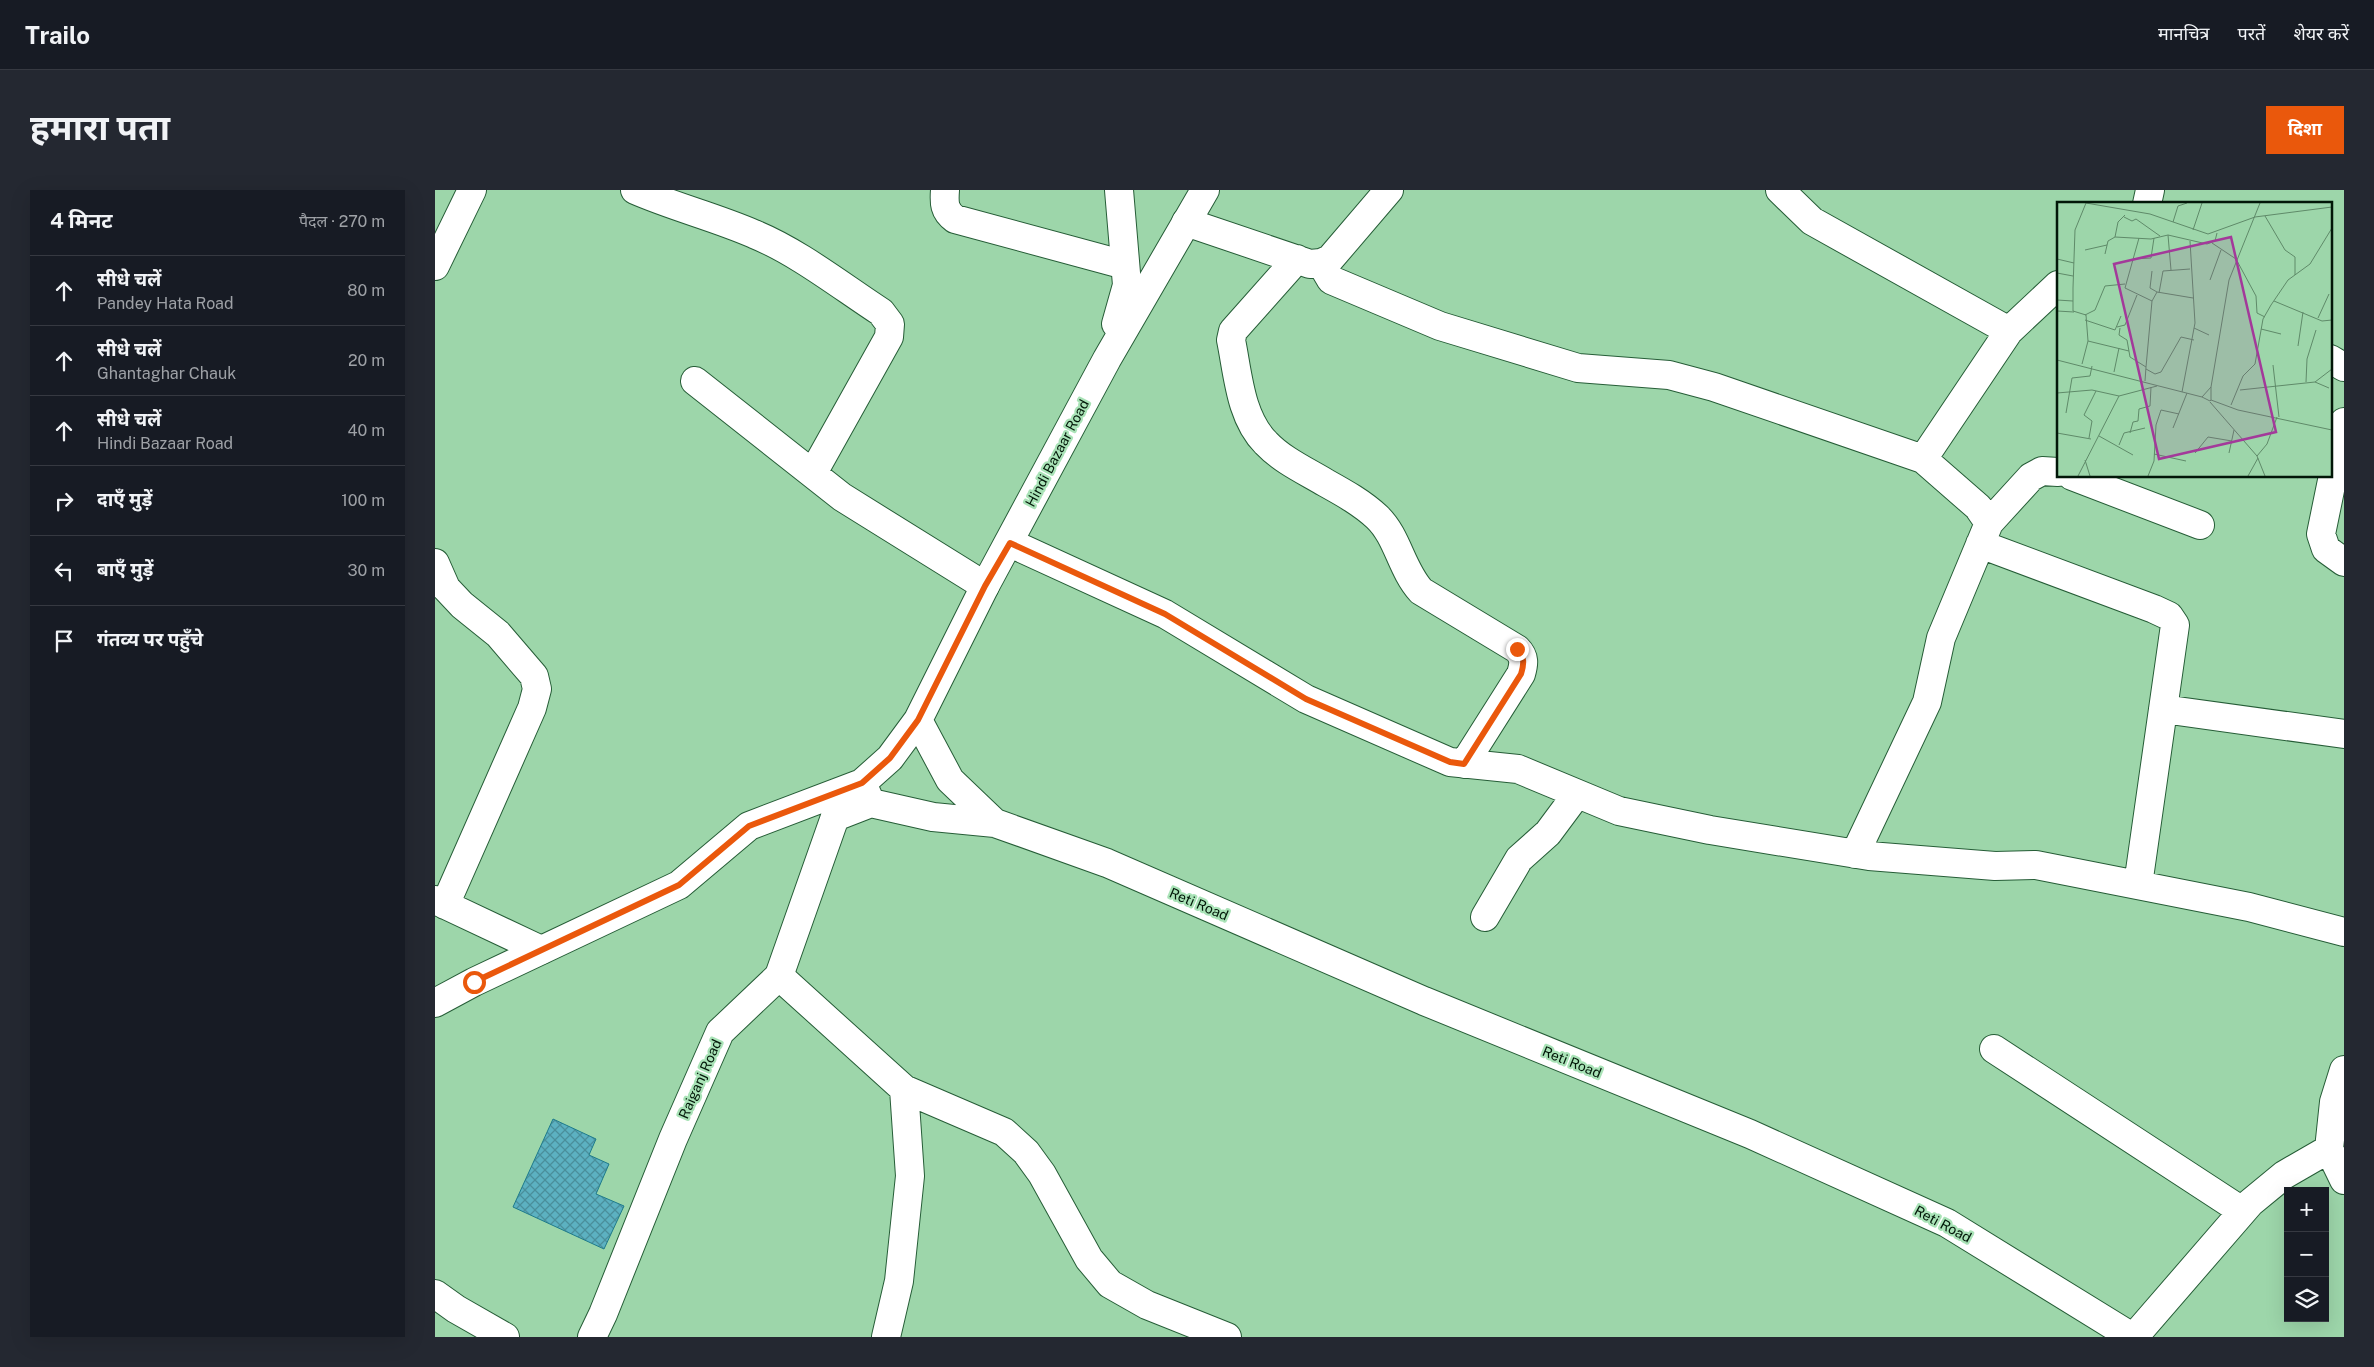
<!DOCTYPE html>
<html lang="hi">
<head>
<meta charset="utf-8">
<style>
	body { margin:0; font-family:"Public Sans","Noto Sans Devanagari",sans-serif; background:#242831; color:#f1f3f6 }
	.controls { position:absolute; right:15px; bottom:15px; display:grid; overflow:hidden; border-radius:0px; box-shadow:0 5px 20px #0002 }
	.controls button { width:45px; height:45px; display:grid; place-items:center; padding:0; border:0; border-bottom:1px solid #363941; background:#171b24; color:#f1f3f6; font:25px sans-serif }
	.stop { position:absolute; width:15px; height:15px; margin:-11px; border:4px solid #ea580c; border-radius:50%; background:#fff }
	.stop.end { background:#ea580c; border-color:#fff; box-shadow:0 1px 5px #0008 }
	.list { margin:0; padding:0; list-style:none }
	h2 { display:flex; justify-content:space-between; align-items:center; height:65px; margin:0; padding:0 20px; font-size:21px }
	h2 small { font-size:16px; font-weight:400; color:#9ea1a6 }
	.list li { display:grid; grid-template-columns:32px 1fr auto; gap:15px; align-items:center; box-sizing:border-box; height:70px; padding:0 20px; border-top:1px solid #363941 }
	.list b { display:block; font-size:19px; white-space:nowrap }
	.list p { margin:0; font-size:16px; white-space:nowrap; color:#9ea1a6 }
	.list em { font-size:16px; font-style:normal; color:#9ea1a6 }
	.icon { flex:none; width:28px; height:28px; fill:none; stroke:currentColor; stroke-width:2; stroke-linecap:round; stroke-linejoin:round }
	.map { position:relative; flex:none; width:1909px; height:1147px; overflow:hidden; border-radius:0px }
	header { display:flex; align-items:center; gap:30px; box-sizing:border-box; height:70px; padding:0 25px; background:#171b24; border-bottom:1px solid #363941 }
	header strong { font-size:24px }
	nav { display:flex; gap:28px; margin-inline-start:auto; font-size:18px }
	.intro { display:flex; align-items:center; justify-content:space-between; box-sizing:border-box; height:120px; padding:0 30px }
	h1 { margin:0; font-size:35px }
	.button { padding:12px 22px; border-radius:0px; background:#ea580c; color:#fff; font-size:18px; font-weight:700 }
	main { display:flex; gap:30px; padding:0 30px }
	aside { flex:1; background:#171b24; border-radius:0px; box-shadow:0 5px 20px #0002 }
	.map>svg:first-child { display:block }
	.building { fill:url(#building-cross-hatch); stroke:#1e7b8b }
	.lines { fill:none; stroke-linecap:round; stroke-linejoin:round }
	.street-casing { stroke:#265d37; stroke-width:30 }
	.secondary-casing { stroke:#265d37; stroke-width:30 }
	.street { stroke:#fff; stroke-width:28 }
	.secondary { stroke:#fff; stroke-width:28 }
	.route { stroke:#ea580c; stroke-width:6 }
	.labels { text-anchor:middle; stroke-width:4.5; stroke-linejoin:round; paint-order:stroke }
	.street-label { font-size:14px; fill:#021708; stroke:#a9e3b7 }
	.inset-road { fill:none; stroke:#5f8a69; stroke-width:1 }
	.view { fill:#a3399a; fill-opacity:0.15; stroke:#a3399a; stroke-width:2.5 }
	.inset-edge { fill:none; stroke:#021708; stroke-width:2.5 }
</style>
</head>
<body>
<header>
<strong>Trailo</strong>
<nav><a>मानचित्र</a><a>परतें</a><a>शेयर करें</a></nav>
</header>
<div class="intro"><h1>हमारा पता</h1><a class="button">दिशा</a></div>
<main>
<aside>
<h2>4 मिनट<small>पैदल · 270 m</small></h2>
<ul class="list">
<li><svg class="icon" aria-label="ahead" viewBox="0 0 24 24"><path d="M12 20V5M6 11l6-6 6 6"/></svg><div><b>सीधे चलें</b><p>Pandey Hata Road</p></div><em>80 m</em></li>
<li><svg class="icon" aria-label="ahead" viewBox="0 0 24 24"><path d="M12 20V5M6 11l6-6 6 6"/></svg><div><b>सीधे चलें</b><p>Ghantaghar Chauk</p></div><em>20 m</em></li>
<li><svg class="icon" aria-label="ahead" viewBox="0 0 24 24"><path d="M12 20V5M6 11l6-6 6 6"/></svg><div><b>सीधे चलें</b><p>Hindi Bazaar Road</p></div><em>40 m</em></li>
<li><svg class="icon" aria-label="right" viewBox="0 0 24 24"><path d="M7 20v-9h11M14 6l5 5-5 5"/></svg><div><b>दाएँ मुड़ें</b></div><em>100 m</em></li>
<li><svg class="icon" aria-label="left" viewBox="0 0 24 24"><path d="M17 20v-9H6M10 6l-5 5 5 5"/></svg><div><b>बाएँ मुड़ें</b></div><em>30 m</em></li>
<li><svg class="icon" aria-label="arrive" viewBox="0 0 24 24"><path d="M6 21V4h12l-3 4 3 4H6"/></svg><div><b>गंतव्य पर पहुँचे</b></div></li>
</ul>
</aside>
<div class="map">
<svg width="1909" height="1147" viewBox="0 0 1909 1147">
	<defs>
		<pattern id="building-cross-hatch" width="8" height="8" patternUnits="userSpaceOnUse" patternTransform="scale(1.25)"><rect width="8" height="8" fill="#5cb1c1"/><path d="M0 0l8 8M0 8l8-8" fill="none" stroke="#4a8f9b"/></pattern>
	</defs>
	<rect width="100%" height="100%" fill="#9dd6aa"/>
	<path class="building" d="M118 929 161 949 154 965 174 974 161 1004 189 1016 169 1059 78 1017Z"/>
	<g class="lines">
		<g class="street-casing">
			<path id="street" d="M200 0C239 17 280 27 319 44 363 62 406 96 446 122L455 134 454 147 378 283
				M510 0C509 13 509 21 520 29L690 75
				M1345 0 1377 31 1574 141
				M1712 14 1715 0
				M751 32 875 74 886 73 895 69 954 0
				M862 69 798 141 796 150C803 184 805 227 831 253 847 270 871 281 891 293 909 303 927 313 942 327 963 347 966 379 986 401L1082 459C1090 467 1089 474 1086 484L1029 574
				M886 73 896 90 1005 136 1143 178 1234 185 1279 197 1488 269
				M0 76 37 0
				M1895 169 1909 177
				M260 191 407 307 550 396
				M1909 232 1886 344 1891 359 1909 372
				M1637 286 1765 335
				M1554 333 1596 287 1607 281 1623 282
				M575 353 730 424 871 509 1015 572 1083 579 1184 621 1275 640 1434 666 1560 676 1601 675 1814 717 1909 742
				M1545 354 1719 419 1734 426 1740 435 1703 695
				M0 373 11 398 27 415 63 444 99 486 102 499 97 518 10 715
				M1728 519 1909 544
				M1420 664 1492 512 1506 448 1554 333 1543 317 1488 269 1574 141 1623 95
				M0 710 106 760
				M1050 727 1084 669 1113 643 1142 604
				M344 786 469 899 569 942 591 962 607 984 654 1069 675 1094 712 1115 792 1147
				M1559 859 1807 1021
				M1909 880 1899 912 1894 959 1909 990
				M0 1104 21 1119 70 1147
				M451 1147 464 1091 475 986 469 899
				M1699 1147 1815 1013 1849 985 1894 959"/>
		</g>
		<g class="secondary-casing">
			<path id="secondary" d="M681 134 692 95 684 0
				M483 530 515 590 560 633 498 627 436 613 427 593 455 568 483 530 550 396 672 169 770 0
				M560 633 672 673 989 811 1315 944 1512 1033 1697 1147
				M0 813 39 792 244 695 314 636 427 593
				M157 1147 168 1124 238 949 285 842 344 786 400 627 436 613"/>
		</g>
		<use href="#street" class="street"/>
		<use href="#secondary" class="secondary"/>
	</g>
	<g class="lines">
		<path class="route" d="M39 792 244 695 314 636 427 593 455 568 483 530 550 396 575 353 730 424 871 509 1015 572 1029 574 1086 484C1089 474 1090 467 1082 459"/>
	</g>
	<g class="labels">
		<g class="street-label">
			<text transform="translate(622 263) rotate(-62)" y="5">Hindi Bazaar Road</text>
			<text transform="translate(764 714) rotate(23)" y="5">Reti Road</text>
			<text transform="translate(1137 872) rotate(22)" y="5">Reti Road</text>
			<text transform="translate(265 889) rotate(-66)" y="5">Raiganj Road</text>
			<text transform="translate(1508 1034) rotate(28)" y="5">Reti Road</text>
		</g>
	</g>
	<g transform="translate(1622 12)">
		<rect width="275" height="275" fill="#9dd6aa"/>
		<path class="inset-road" d="M29 1 93 12 151 32 198 15 275 5M208 14 228 48 238 55V73M67 15 75 19 79 17 103 34M116 20 121 4 130 1M136 28 145 1M111 33 114 68M58 35 61 20 68 13M82 36 68 86 95 99 100 90 136 96M155 41 179 57 199 94 200 111 208 115M28 48 50 43M48 52 51 39 58 35 94 37 111 33 150 42 158 39 160 31M0 57 17 61M76 57 94 56 97 36M95 69 93 86 100 90M0 71 16 74M153 78 164 48M102 91 106 69 133 67M0 98 16 99M217 99 265 119 275 118M0 109 17 110M28 113 38 108 48 84 68 82M261 116 272 92M28 118 58 128 64 114M60 125 68 123 80 93M63 126 62 133 70 138 73 155 89 165 88 179M137 126 152 133M204 127 224 132M31 139 72 149M241 144 246 110M0 158 145 195M25 162 31 139 29 113 16 109V86L18 28 29 1M216 163 222 215M89 165 95 99M89 167 98 172 104 170 124 135 137 138M57 170 62 146M249 180 250 157 259 128M258 180 272 186M154 185 172 78 203 1M154 185V198L153 199 145 195ZM183 188 258 180 275 167M125 190 138 121 133 39M0 191 35 188 62 194M154 198 181 208 275 228M153 200 200 254 208 274M174 203 186 174 198 162 206 117 214 103 231 78 253 62 275 26M9 211 15 176 33 174 35 164M116 226 130 191M0 231 34 237M73 231 76 220 81 219 82 207 93 204 94 185M42 234 76 253M32 236 35 219 27 213 39 189M62 243 67 231 88 226M138 251 151 235 175 239M172 251 177 228M97 252 129 259M200 254 210 242 220 215M28 258 33 274M21 274 62 194 100 184M91 274 97 259 99 223 104 208 122 212M191 274 201 256"/>
		<path class="view" d="M174 35 219 230 102 257 57 62Z"/>
		<rect width="275" height="275" class="inset-edge"/>
	</g>
</svg>
<div class="controls">
<button>+</button>
<button>−</button>
<button><svg class="icon" aria-label="layers" viewBox="0 0 24 24"><path d="M12 4l9 5-9 5-9-5zM3 14l9 5 9-5"/></svg></button>
</div>
<div class="stop" style="left:39px;top:792px"></div>
<div class="stop end" style="left:1082px;top:459px"></div>
</div>
</main>
</body>
</html>
